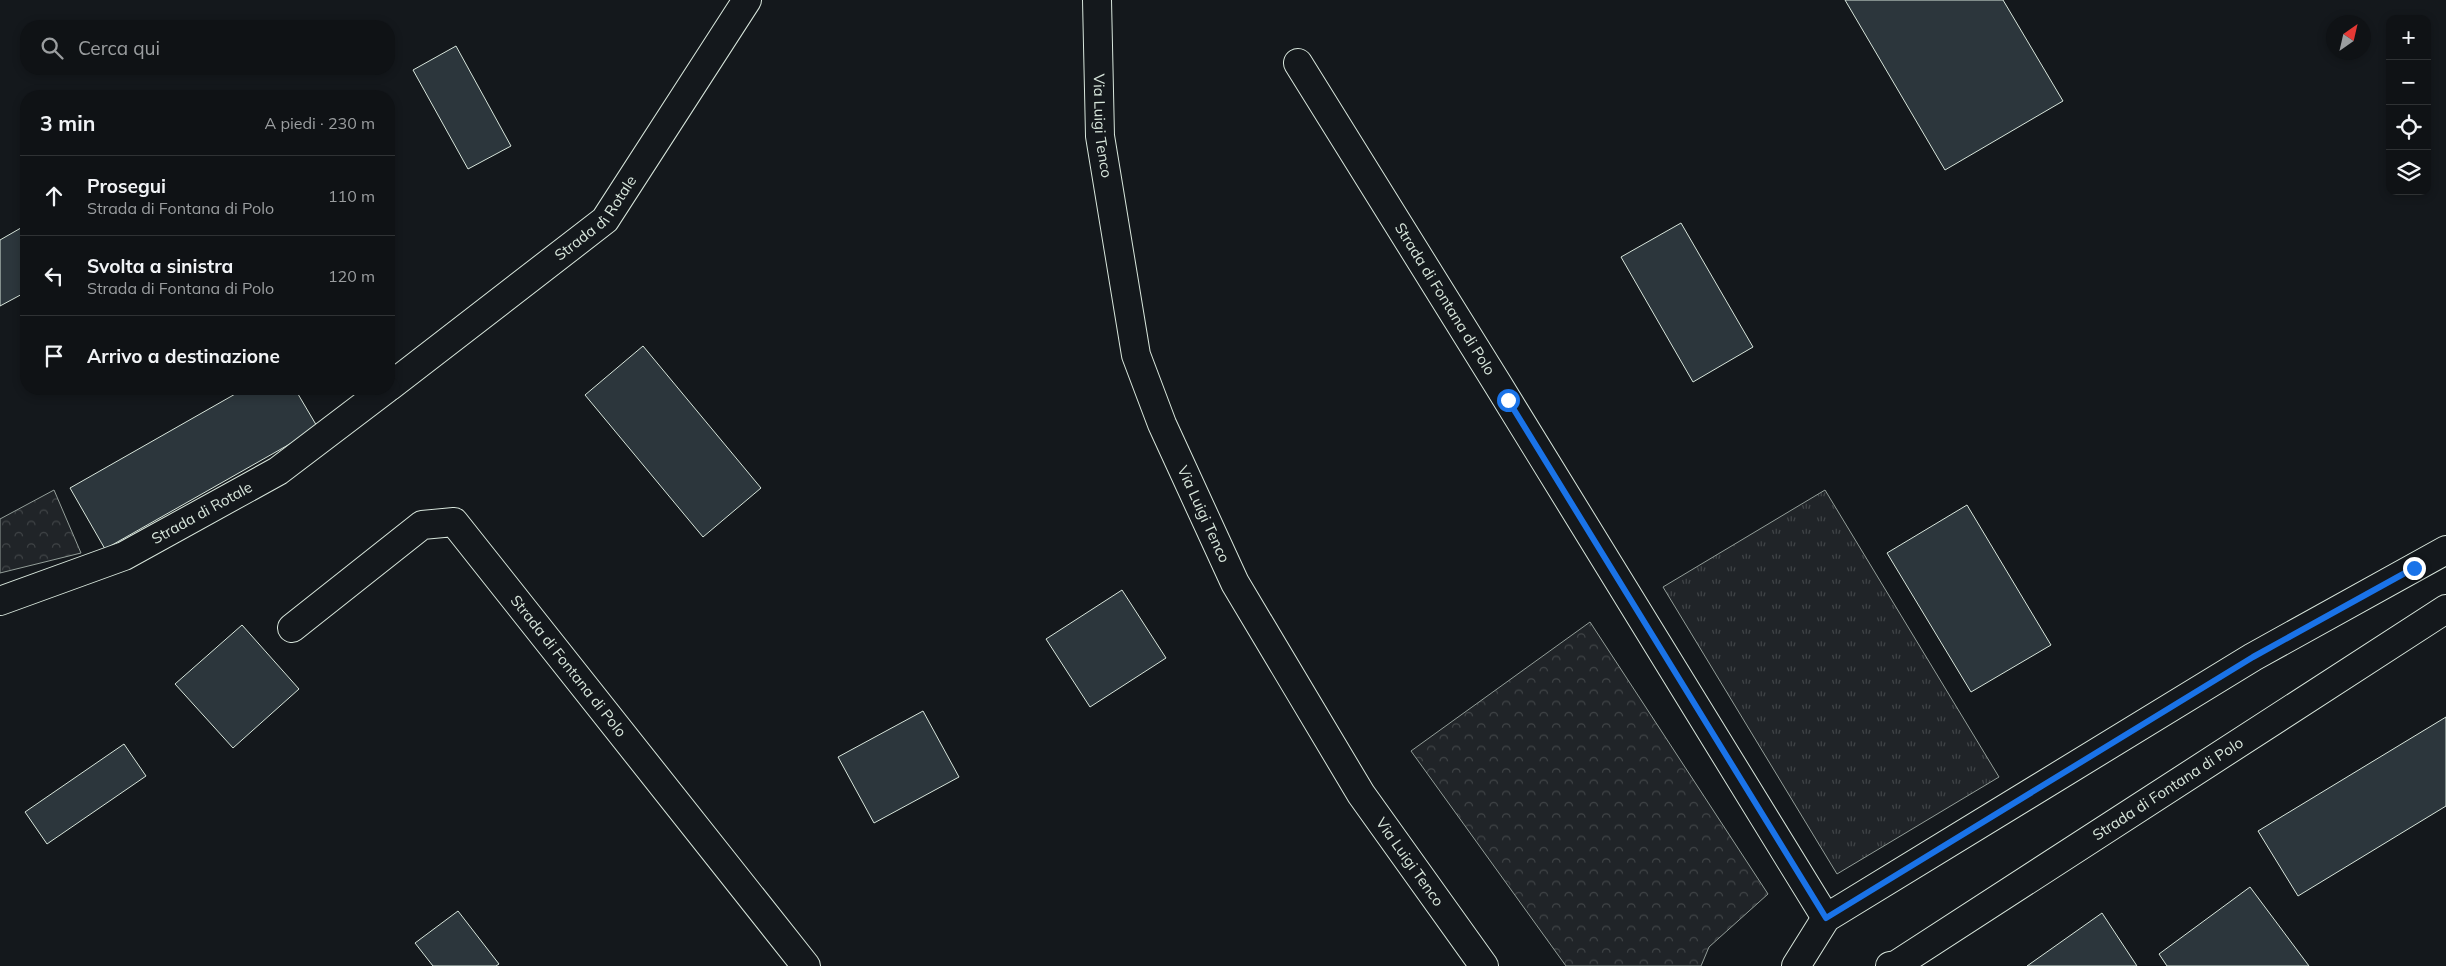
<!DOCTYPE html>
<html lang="it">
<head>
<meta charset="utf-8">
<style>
	body { margin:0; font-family:Mulish,sans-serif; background:#1d2022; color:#f1f3f6 }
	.controls { position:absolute; right:15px; top:15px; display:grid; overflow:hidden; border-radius:10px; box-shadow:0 2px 8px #0003 }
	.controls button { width:45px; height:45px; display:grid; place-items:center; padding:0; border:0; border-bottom:1px solid #2f3234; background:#0f1215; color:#f1f3f6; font:25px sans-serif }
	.compass { position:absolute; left:2326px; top:15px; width:45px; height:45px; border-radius:50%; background:#0f1215; box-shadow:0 2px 8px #0003; rotate:34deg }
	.stop { position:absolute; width:15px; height:15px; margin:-11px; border:4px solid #1a73e8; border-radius:50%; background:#fff }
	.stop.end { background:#1a73e8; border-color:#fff; box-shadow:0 1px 5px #0008 }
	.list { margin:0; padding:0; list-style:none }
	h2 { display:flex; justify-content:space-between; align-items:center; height:65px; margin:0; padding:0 20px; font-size:21px }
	h2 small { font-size:16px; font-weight:400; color:#9b9ea0 }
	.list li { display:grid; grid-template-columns:32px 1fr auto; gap:15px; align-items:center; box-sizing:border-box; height:80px; padding:0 20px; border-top:1px solid #2f3234 }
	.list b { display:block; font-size:19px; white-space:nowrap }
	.list p { margin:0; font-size:16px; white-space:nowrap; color:#9b9ea0 }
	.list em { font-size:16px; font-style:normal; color:#9b9ea0 }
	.icon { flex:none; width:28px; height:28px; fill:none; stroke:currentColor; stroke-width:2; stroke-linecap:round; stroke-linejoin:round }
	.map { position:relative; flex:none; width:2446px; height:966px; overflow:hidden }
	.search { position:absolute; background:#0f1215; box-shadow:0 2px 8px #0003; left:20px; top:20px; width:375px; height:55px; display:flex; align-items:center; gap:12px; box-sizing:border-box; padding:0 18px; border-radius:20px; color:#9b9ea0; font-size:19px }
	.panel { position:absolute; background:#0f1215; box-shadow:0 2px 8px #0003; left:20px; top:90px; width:375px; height:305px; border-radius:20px }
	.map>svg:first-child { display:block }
	.grass { fill:url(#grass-tufts); stroke:#939e99 }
	.forest { fill:url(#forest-crowns); stroke:#939e99 }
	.building { fill:#2c363c; stroke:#d8e6dc }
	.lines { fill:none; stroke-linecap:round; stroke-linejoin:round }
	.minor-casing { stroke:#d8e6dc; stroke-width:30 }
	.minor { stroke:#14181c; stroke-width:28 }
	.route { stroke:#1a73e8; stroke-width:6 }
	.labels { text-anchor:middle; stroke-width:4; stroke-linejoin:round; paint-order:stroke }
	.street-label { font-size:15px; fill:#d8e6dc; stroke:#14181c }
</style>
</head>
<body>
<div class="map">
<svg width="2446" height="966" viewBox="0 0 2446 966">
	<defs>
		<pattern id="grass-tufts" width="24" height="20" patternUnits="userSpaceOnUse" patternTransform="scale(1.25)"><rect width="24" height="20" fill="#202428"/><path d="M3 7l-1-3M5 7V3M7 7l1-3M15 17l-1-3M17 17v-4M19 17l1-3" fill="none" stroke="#404447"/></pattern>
		<pattern id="forest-crowns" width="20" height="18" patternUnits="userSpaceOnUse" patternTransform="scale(1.25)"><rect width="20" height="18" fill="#202428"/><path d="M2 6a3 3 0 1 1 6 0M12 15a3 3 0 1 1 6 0" fill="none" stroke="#404447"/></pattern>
	</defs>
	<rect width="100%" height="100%" fill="#14181c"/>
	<path class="grass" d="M1825 490 1999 777 1837 874 1663 587Z"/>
	<path class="forest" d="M54 490 81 553 0 573V519Z
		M1590 622 1768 894 1709 947 1701 966H1566L1411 751Z"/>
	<path class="building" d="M1845 0H2003L2063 101 1945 170Z
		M456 46 511 146 468 169 413 70Z
		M1681 223 1753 347 1693 382 1621 257Z
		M26 225V292L0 306V240Z
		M643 346 761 488 703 537 585 395Z
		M244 389H295L318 428 105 549 70 488Z
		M1967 505 2051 645 1971 692 1887 553Z
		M1122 590 1166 658 1090 707 1046 639Z
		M242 625 299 689 233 748 175 684Z
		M923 711 959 777 874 823 838 757Z
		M2446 717V806L2298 896 2258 831Z
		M124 744 146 776 47 844 25 812Z
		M2250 887 2309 966H2167L2159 954Z
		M458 911 499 964 496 966H433L415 943Z
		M2102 913 2137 966H2027Z"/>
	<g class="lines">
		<g class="minor-casing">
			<g id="minor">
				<path id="s1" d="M1097 0 1100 136 1136 355 1162 424 1235 583 1361 794 1484 966"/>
				<path id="s2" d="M1298 63 1497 383 1826 918"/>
				<path id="s3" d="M389 387 605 220 747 0"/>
				<path id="s4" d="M0 601 124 556 278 471 386 389"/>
				<path id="s5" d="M292 628 422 525 454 522 806 966"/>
				<path d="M1796 966 1826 918 2253 657 2446 550"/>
				<path id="s6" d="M1890 966 1896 965 2446 609"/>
			</g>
		</g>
		<use href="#minor" class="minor"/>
	</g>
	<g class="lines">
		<path class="route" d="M1508 400 1826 918 2253 657 2414 568"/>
	</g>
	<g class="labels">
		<g class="street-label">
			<text dy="5" stroke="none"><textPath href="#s1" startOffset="126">Via Luigi Tenco</textPath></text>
			<text dy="5" stroke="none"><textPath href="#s3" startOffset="268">Strada di Rotale</textPath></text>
			<text dy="5" stroke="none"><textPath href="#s2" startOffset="278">Strada di Fontana di Polo</textPath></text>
			<text dy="5" stroke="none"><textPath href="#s4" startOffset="221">Strada di Rotale</textPath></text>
			<text dy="5" stroke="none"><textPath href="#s1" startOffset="531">Via Luigi Tenco</textPath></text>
			<text dy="5" stroke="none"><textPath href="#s5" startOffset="382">Strada di Fontana di Polo</textPath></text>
			<text dy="5" stroke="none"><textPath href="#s6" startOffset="330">Strada di Fontana di Polo</textPath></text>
			<text dy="5" stroke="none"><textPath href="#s1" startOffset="936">Via Luigi Tenco</textPath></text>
		</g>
	</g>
</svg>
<div class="controls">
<button>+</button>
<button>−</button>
<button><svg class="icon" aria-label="locate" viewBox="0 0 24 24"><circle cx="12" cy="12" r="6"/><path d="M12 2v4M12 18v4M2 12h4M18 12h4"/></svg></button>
<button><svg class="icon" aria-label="layers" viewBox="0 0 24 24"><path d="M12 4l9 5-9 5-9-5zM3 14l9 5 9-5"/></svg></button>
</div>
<svg class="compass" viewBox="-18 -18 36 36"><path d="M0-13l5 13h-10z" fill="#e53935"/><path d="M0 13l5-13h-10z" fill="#9b9ea0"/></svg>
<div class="stop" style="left:1508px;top:400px"></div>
<div class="stop end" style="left:2414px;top:568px"></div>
<div class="search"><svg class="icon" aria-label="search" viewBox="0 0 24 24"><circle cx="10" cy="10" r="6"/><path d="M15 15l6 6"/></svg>Cerca qui</div>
<section class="panel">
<h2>3 min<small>A piedi · 230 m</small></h2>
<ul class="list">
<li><svg class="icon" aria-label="ahead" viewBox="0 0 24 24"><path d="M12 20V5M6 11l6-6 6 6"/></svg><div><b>Prosegui</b><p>Strada di Fontana di Polo</p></div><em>110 m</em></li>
<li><svg class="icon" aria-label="left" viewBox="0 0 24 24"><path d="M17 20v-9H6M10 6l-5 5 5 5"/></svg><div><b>Svolta a sinistra</b><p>Strada di Fontana di Polo</p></div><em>120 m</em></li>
<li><svg class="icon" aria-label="arrive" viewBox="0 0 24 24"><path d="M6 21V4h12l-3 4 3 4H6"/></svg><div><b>Arrivo a destinazione</b></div></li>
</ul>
</section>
</div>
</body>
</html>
